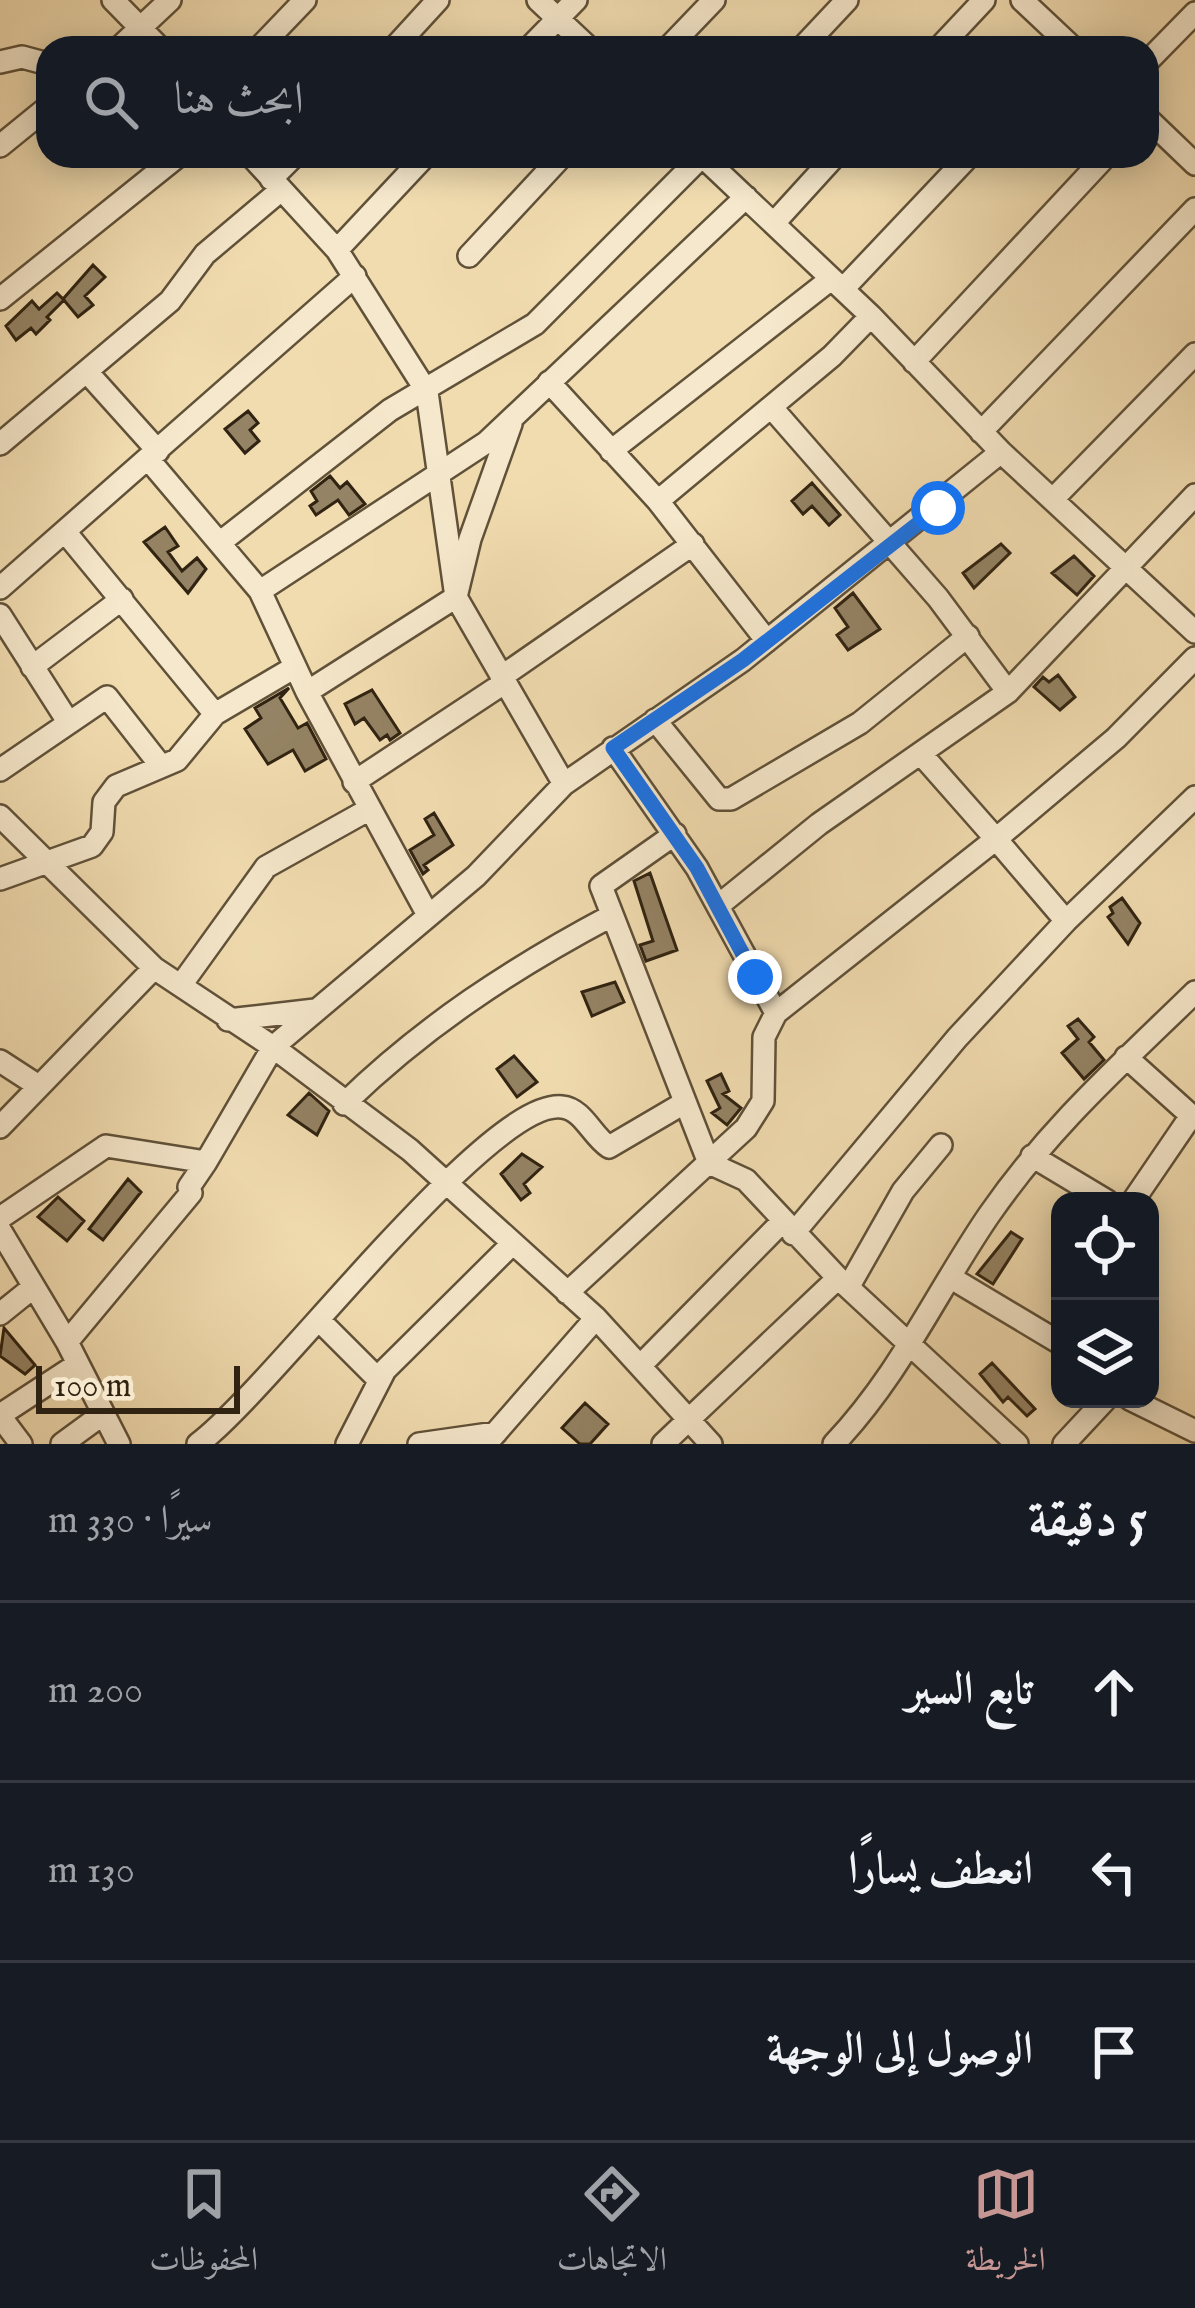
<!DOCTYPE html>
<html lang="ar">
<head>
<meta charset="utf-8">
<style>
	body { margin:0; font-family:"IM FELL English",Amiri,serif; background:#242831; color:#f1f3f6; direction:rtl }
	.controls { position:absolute; right:36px; bottom:36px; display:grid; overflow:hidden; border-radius:24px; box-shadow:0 6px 30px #0003 }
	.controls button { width:108px; height:108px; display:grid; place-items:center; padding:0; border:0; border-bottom:3px solid #363941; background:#171b24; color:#f1f3f6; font:60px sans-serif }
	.scale { position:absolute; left:36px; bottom:30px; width:204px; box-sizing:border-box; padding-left:12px; border:6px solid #302311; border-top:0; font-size:33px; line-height:42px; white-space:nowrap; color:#302311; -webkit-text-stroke:9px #f6e8cc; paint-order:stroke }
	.stop { position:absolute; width:36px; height:36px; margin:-27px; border:9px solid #1a73e8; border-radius:50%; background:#fff }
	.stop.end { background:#1a73e8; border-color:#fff; box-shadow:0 3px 12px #0008 }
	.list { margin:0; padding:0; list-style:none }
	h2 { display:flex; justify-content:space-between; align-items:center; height:156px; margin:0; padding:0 48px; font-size:51px }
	h2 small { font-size:39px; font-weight:400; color:#9ea1a6 }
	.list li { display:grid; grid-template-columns:78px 1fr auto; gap:36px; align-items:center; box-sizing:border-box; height:180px; padding:0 48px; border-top:3px solid #363941 }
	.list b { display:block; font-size:45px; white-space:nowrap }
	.list em { font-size:39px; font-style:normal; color:#9ea1a6 }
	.icon { flex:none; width:66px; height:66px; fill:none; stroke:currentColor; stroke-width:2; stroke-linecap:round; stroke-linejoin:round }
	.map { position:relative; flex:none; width:1195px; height:1444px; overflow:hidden; direction:ltr }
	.search { position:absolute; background:#171b24; box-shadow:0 6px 30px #0003; left:36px; right:36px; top:36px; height:132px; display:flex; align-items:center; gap:30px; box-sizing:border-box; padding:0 42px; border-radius:36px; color:#9ea1a6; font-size:45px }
	.sheet { height:696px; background:#171b24 }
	nav { display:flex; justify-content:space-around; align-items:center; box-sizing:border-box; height:168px; border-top:3px solid #363941; background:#171b24; font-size:33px; color:#9ea1a6 }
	nav a { display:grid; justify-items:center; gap:6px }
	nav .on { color:#c59692 }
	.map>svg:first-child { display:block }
	.building { fill:#948364; stroke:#302311; stroke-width:3 }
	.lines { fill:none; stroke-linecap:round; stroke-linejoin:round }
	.minor-casing { stroke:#605139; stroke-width:26 }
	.minor { stroke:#f6e8cc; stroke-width:21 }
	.route { stroke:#1a73e8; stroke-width:15 }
</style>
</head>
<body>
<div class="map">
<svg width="1195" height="1444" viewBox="0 0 1195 1444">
	<rect width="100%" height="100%" fill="#f1dcb0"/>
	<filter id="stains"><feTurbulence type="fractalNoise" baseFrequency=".00167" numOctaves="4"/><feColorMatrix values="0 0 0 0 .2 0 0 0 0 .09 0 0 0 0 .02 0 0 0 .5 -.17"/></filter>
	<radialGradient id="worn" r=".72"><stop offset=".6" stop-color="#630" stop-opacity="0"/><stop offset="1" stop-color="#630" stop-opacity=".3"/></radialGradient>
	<path class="building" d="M93 265 105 277 85 296 93 305 78 317 63 299Z
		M57 293 64 300 47 317 50 320 36 334 31 328 16 340 6 326 32 301 39 309Z
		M248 411 258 423 250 430 259 441 245 453 225 429Z
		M330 476 340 488 347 482 365 504 349 515 338 500 316 515 310 506 317 501 311 491Z
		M812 483 840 515 829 525 812 506 803 514 792 501Z
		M165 527 178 546 168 552 182 571 197 558 206 569 188 593 144 542Z
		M1001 544 1010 553 974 588 963 573Z
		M1074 556 1094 576 1077 595 1052 573Z
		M853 593 880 629 848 650 837 635 848 627 835 608Z
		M1058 675 1075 697 1060 710 1034 687 1043 677 1049 682Z
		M289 688 280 698 298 728 307 723 326 759 305 771 293 750 268 764 245 729 261 718 255 708Z
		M372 690 400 733 390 740 387 735 380 740 364 718 355 724 345 704Z
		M434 813 453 845 424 865 428 870 423 874 410 850 434 835 425 819Z
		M650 873 677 950 646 961 640 945 653 941 634 881Z
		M1122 898 1140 923 1128 944 1108 917 1113 913 1110 907Z
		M615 982 624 1002 592 1016 582 992Z
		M1078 1019 1094 1037 1089 1042 1104 1060 1084 1079 1062 1053 1078 1039 1068 1026Z
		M514 1056 537 1082 517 1097 497 1069Z
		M721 1074 729 1091 723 1094 741 1108 727 1125 712 1113 720 1108 707 1081Z
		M309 1093 329 1111 317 1135 288 1115Z
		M522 1154 542 1167 524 1184 530 1193 521 1200 501 1174Z
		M128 1179 141 1192 103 1240 89 1229Z
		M58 1197 84 1221 67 1241 38 1217Z
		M1011 1232 1022 1239 993 1284 977 1274Z
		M4 1328 35 1365 25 1374 0 1356Z
		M992 1363 1035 1409 1027 1416 1008 1397 1003 1402 980 1374Z
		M585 1403 608 1424 590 1444H580L562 1428Z"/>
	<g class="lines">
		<g class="minor-casing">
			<path id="minor" d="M113 0 160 48
				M538 0 589 48
				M1022 0 1073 48
				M119 48 170 0
				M259 48 305 0
				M394 48 438 0
				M529 48 576 0
				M668 48 714 0
				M802 48 847 0
				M939 48 984 0
				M0 62 22 57 48 64
				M1147 62 1195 13
				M1147 118 1195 164
				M0 146 48 107
				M251 156 337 250 427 392 456 597 564 784
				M702 156 871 316 1001 452 1195 632
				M271 179 294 156
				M774 223 835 156
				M337 250 425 156
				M469 256 562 156
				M843 289 969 156
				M0 299 178 156
				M914 362 1106 156
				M87 372 158 451
				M549 382 658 501 767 641
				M772 408 938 598 1008 692
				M981 432 1195 209
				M0 444 170 301 205 254 281 190
				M611 451 831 279
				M149 460 260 591 307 692 428 915
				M1055 497 1195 354
				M658 501 832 356 871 316
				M66 533 215 714
				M222 541 390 410 535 324 702 156
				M0 588 355 276
				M260 591 487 442 746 197
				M0 615 67 720
				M32 667 122 599
				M501 677 693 544
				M307 692 456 597 470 539 511 424
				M655 720 719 799H731L860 723 968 636
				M613 748 697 868 776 1013
				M0 770 107 697 161 766
				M354 782 504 683
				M0 816 154 968 273 1047 410 1150 596 1318 711 1444
				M675 834 601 886 709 1163 746 1180 838 1278 1017 1444
				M0 879 92 846 102 832 104 802 116 786 177 760 215 714 295 667
				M719 905 819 824 1008 692 1195 495
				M1066 921 996 839 1116 738 1195 658
				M181 985 266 867 368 810
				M228 1020 315 1010
				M1126 1057 1195 1119
				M0 1061 37 1085
				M344 1104C424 1026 513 968 611 916
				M0 1127 154 968
				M1032 1156 1107 1201
				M1133 1201 1191 1116
				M0 1218 106 1146 206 1162 273 1047 476 876 564 784 743 660 1001 452
				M0 1230 67 1342 119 1444
				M793 1234 957 1038 1066 921 1195 797
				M953 1279 1060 1343
				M849 1286 903 1191 941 1145
				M567 1293 746 1128 763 1101 764 1037 776 1013 996 839 921 754
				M0 1314 31 1289
				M320 1321 378 1379
				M67 1342 191 1193 189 1187 206 1162
				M643 1363 782 1222
				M1130 1399 1195 1431
				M0 1415 78 1364
				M0 1416 21 1444
				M62 1444 103 1414
				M198 1444C272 1389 488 1098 562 1107 583 1109 592 1136 609 1147L684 1103
				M347 1444 385 1370 511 1245
				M419 1444 496 1433
				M486 1444 596 1318
				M663 1444 838 1278
				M834 1444C901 1373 935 1294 989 1215 1050 1127 1119 1066 1195 992
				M1064 1444 1106 1399"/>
		</g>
		<use href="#minor" class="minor"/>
	</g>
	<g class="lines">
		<path class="route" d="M755 977 697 868 613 748 743 660 938 508"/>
	</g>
	<rect width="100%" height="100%" filter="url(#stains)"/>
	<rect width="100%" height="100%" fill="url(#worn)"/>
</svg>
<div class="controls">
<button><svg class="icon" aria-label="locate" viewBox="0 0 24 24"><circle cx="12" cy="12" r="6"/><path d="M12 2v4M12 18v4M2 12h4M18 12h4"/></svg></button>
<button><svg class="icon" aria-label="layers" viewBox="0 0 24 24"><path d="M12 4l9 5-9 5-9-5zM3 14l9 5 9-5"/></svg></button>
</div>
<div class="scale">100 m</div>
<div class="stop" style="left:938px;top:508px"></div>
<div class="stop end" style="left:755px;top:977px"></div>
<div class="search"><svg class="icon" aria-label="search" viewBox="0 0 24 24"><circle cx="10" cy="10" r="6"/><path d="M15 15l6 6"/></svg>ابحث هنا</div>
</div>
<section class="sheet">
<h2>5 دقيقة<small>سيرًا · 330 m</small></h2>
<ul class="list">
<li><svg class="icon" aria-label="ahead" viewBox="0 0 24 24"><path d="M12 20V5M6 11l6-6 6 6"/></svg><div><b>تابع السير</b></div><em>200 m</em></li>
<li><svg class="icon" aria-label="left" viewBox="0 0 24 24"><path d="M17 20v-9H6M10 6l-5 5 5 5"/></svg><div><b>انعطف يسارًا</b></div><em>130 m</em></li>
<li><svg class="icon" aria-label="arrive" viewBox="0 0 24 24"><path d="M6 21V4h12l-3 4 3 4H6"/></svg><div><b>الوصول إلى الوجهة</b></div></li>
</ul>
</section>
<nav>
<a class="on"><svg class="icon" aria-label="map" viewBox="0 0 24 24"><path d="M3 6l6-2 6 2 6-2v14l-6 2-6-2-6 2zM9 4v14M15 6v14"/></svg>الخريطة</a>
<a><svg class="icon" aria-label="directions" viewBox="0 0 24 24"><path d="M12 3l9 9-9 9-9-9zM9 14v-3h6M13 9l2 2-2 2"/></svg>الاتجاهات</a>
<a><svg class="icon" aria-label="saved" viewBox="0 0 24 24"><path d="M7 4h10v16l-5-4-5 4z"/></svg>المحفوظات</a>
</nav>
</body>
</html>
